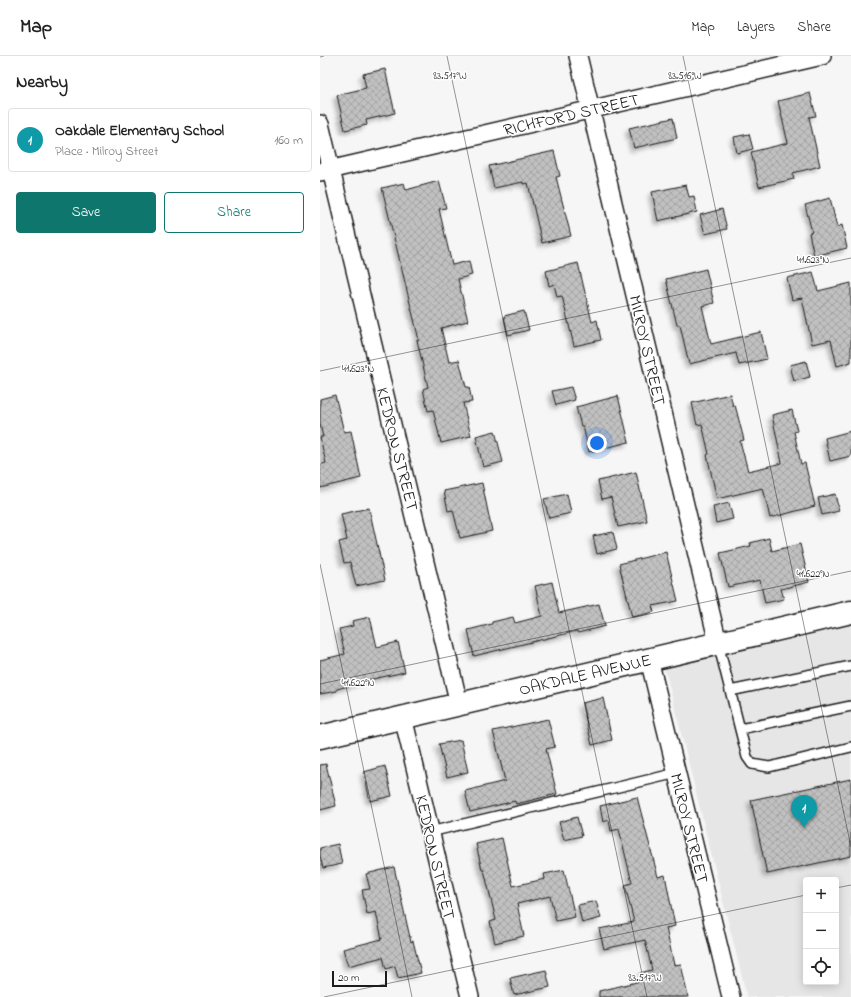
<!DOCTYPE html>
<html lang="en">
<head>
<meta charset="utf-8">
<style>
	body { margin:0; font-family:"Indie Flower",sans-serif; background:#f2f2f2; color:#222 }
	.controls { position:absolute; right:12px; bottom:12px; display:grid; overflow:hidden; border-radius:4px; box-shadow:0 2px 10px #0003 }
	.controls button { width:36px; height:36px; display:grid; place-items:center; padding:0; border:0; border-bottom:1px solid #e0e0e0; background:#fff; color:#222; font:20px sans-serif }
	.scale { position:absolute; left:12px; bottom:10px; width:55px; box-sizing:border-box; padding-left:4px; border:2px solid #1c1c1c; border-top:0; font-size:11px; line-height:14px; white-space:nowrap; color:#1c1c1c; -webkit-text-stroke:3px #fff; paint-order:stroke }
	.you { position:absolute; left:277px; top:387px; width:14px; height:14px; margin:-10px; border:3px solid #fff; border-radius:50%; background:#1a73e8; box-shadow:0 0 0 6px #1a73e833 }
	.badge { display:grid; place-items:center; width:26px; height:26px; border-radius:50%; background:#0f766e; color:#fff; font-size:13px; font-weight:700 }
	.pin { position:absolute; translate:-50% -33px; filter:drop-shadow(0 1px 2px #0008) }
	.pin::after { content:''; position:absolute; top:21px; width:14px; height:12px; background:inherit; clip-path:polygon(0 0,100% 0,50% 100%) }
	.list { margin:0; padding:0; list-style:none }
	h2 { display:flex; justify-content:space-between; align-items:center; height:52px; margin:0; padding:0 16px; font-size:17px }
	h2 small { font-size:13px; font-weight:400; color:#767676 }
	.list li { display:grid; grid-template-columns:26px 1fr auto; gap:12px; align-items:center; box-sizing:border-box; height:64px; margin:0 8px 8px; padding:0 8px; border:1px solid #e0e0e0; border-radius:4px }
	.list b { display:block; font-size:15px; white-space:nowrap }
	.list p { margin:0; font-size:13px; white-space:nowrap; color:#767676 }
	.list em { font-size:13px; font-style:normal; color:#767676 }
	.actions { display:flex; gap:8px; padding:12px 16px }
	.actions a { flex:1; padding:9px 0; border:1px solid #0f766e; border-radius:4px; text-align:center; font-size:14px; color:#0f766e }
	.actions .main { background:#0f766e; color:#fff }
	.icon { flex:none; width:22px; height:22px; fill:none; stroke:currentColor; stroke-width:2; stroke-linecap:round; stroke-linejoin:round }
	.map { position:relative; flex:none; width:531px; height:941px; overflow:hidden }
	header { display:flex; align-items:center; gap:24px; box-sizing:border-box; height:56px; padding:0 20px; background:#fff; border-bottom:1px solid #e0e0e0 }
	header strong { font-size:19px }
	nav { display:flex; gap:22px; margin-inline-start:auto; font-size:14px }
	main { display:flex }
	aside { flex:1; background:#fff }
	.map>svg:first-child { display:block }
	.built { fill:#e6e6e6; fill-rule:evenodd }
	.building { fill:url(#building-cross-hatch); stroke:#1c1c1c; filter:url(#shadow) }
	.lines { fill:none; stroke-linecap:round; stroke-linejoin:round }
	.lane-casing { stroke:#1c1c1c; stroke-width:12 }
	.street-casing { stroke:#1c1c1c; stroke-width:20 }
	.secondary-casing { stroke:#1c1c1c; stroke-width:25 }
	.lane { stroke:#fff; stroke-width:9 }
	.street { stroke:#fff; stroke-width:17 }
	.secondary { stroke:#fff; stroke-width:22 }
	.ticks { fill:none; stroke:#1c1c1c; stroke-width:1; stroke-opacity:0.45 }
	.labels { text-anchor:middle; stroke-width:3; stroke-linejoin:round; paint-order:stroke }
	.street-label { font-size:17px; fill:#1c1c1c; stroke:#fff }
	.ticks-label { font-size:10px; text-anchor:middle; fill:#1c1c1c; stroke:#fff; stroke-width:3; stroke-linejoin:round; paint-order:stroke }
</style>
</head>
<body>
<header>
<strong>Map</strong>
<nav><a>Map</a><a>Layers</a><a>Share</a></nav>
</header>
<main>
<aside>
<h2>Nearby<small></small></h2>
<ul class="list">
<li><span class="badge" style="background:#0f9aa8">1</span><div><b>Oakdale Elementary School</b><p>Place · Milroy Street</p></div><em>160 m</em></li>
</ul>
<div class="actions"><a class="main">Save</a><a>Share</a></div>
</aside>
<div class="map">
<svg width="531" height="941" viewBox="0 0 531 941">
	<defs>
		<pattern id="building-cross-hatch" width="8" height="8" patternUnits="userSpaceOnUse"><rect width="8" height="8" fill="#c0c0c0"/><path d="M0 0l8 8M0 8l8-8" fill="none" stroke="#a4a4a4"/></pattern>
		<filter id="shadow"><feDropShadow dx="-3.5" dy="3.5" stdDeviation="2" flood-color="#0004"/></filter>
	</defs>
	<rect width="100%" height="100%" fill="#f6f6f6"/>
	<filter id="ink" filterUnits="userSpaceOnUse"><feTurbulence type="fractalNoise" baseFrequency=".025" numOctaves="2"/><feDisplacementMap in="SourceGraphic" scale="8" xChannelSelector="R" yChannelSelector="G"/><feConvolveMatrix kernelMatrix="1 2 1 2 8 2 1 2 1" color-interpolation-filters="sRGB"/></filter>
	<g filter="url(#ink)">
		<path class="built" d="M531 566V941H427L344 609ZM486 824H516V926H486Z"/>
		<path class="building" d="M65 13 75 57 46 64 47 69 25 74 17 39 46 32 43 18Z
			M490 37 496 60 489 61 500 110 473 117 474 123 439 131 431 96 468 87 458 45Z
			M353 62 357 82 314 92 309 72Z
			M429 78 433 93 417 97 414 81Z
			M234 95 240 120 236 121 251 180 222 187 208 127 203 128V126L174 132 169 110Z
			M119 125 126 152 119 153 132 209 149 205 152 219 138 223 148 265 121 272 129 306 139 304 146 331H149L152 346 143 347 151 380 121 387 113 354 108 355 103 333 108 331 97 284H99L62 132 84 127 86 134Z
			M366 129 369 141 374 140 377 156 338 165 332 136Z
			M510 142 517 171 522 169 527 192 494 200 489 177 492 176 485 149Z
			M402 153 407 173 385 178 380 159Z
			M258 207 272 266 277 264 281 284 254 290 242 240 237 241 234 228 229 230 226 215Z
			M386 213 394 247 382 250 391 288 441 276 447 303 419 309 416 297 369 308 360 269H357L346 223Z
			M493 216 498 235 531 227V306L517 310 511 284 492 288 482 242 472 244 467 222Z
			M204 255 209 274 188 279 184 260Z
			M486 305 490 321 474 325 470 309Z
			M251 331 255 344 236 349 232 335Z
			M410 338 413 350 415 349 424 384 420 385 428 415 462 407 452 359 472 354 477 375 474 376 481 408 485 407 495 450 450 462 443 432 397 443 387 399 389 398 382 368 377 369 372 347Z
			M15 339 24 376 31 375 41 422 0 432V409L6 407 0 381H3L0 368V343Z
			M298 340 309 386 269 396 263 370H261L256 351Z
			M175 375 183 406 163 411 156 380Z
			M531 375V400L510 405 505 382Z
			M316 416 327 465 298 471 291 441 282 443 278 425Z
			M162 427 172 475 140 482 133 454 128 455 124 435Z
			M247 438 251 457 229 462 224 443Z
			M515 438 519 455 502 459 498 442Z
			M409 447 413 463 396 467 393 451Z
			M49 452 65 524 36 530 30 506 24 507 19 486 27 484 21 458Z
			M293 476 297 493 277 498 273 480Z
			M449 482 452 495 480 488 489 526 461 533 464 543 445 547 440 524 408 531 400 497 431 490 430 487Z
			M346 496 358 545 332 550 334 556 312 561 299 508Z
			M232 526 239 557 279 548 285 570 258 577 257 575 154 600 148 574 172 568V566L193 561 195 567 222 560 215 530Z
			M50 561 57 591 78 586 85 616 39 626V627L17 633V635L0 638V604L25 598 19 573 33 570 32 565Z
			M283 642 292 684 272 689 262 647Z
			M228 663 235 691 226 693 237 738 196 748 195 745 150 756 145 735 185 725 173 675Z
			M141 684 148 716 127 721 119 688Z
			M6 708 16 750 0 754V709Z
			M65 710 72 740 50 745 44 716Z
			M531 723V800L447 818 431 744Z
			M317 741 338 821 345 819 355 870 346 872 354 909 361 908 368 941H279V935L321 925 320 917 332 914 325 884 284 893 279 873 314 866 305 829 312 827 299 773 291 775 289 764 283 766 280 750Z
			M257 761 262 780 244 784 239 766Z
			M182 782 193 830 225 823 224 818 244 814 255 861 236 865 230 840 197 848 204 880 175 887 170 866 176 864 164 814H162L156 788Z
			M18 788 22 808 3 812 0 800V792Z
			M74 811 91 886 93 885 101 917 78 922 75 910 66 913 63 901 28 910 23 893 62 883 56 856 47 858 42 834 50 833 46 818Z
			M276 845 281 862 262 867 258 849Z
			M226 914 230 931 194 939 190 922Z"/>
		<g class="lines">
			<g class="lane-casing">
				<path id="lane" d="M398 587 427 701 432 708 449 711 531 691
					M410 635 531 610
					M420 673 531 650
					M110 776 357 717"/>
			</g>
			<g class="street-casing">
				<path id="street" d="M258 0 398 587
					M0 68 139 648
					M0 116 502 0
					M329 603 411 941
					M83 661 150 941"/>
			</g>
			<g class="secondary-casing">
				<path id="secondary" d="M0 681 531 556"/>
			</g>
			<use href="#lane" class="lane"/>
			<use href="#street" class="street"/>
			<use href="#secondary" class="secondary"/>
		</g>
	</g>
	<path class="ticks" d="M127 0 327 941M363 0 531 791M0 1 4 0M0 315 531 202M0 508 92 941M0 628 531 515M516 832 531 829M4 941 486 839"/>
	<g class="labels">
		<g class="street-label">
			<text transform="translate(251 58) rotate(-13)" y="6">RICHFORD STREET</text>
			<text transform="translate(328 294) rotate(77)" y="6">MILROY STREET</text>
			<text transform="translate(78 393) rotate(76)" y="6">KEDRON STREET</text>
			<text transform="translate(265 618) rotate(-13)" y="6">OAKDALE AVENUE</text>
			<text transform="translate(370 772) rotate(76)" y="6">MILROY STREET</text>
			<text transform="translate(116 801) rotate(77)" y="6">KEDRON STREET</text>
		</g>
	</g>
	<g class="ticks-label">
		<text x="130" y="23">83.517°W</text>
		<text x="365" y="23">83.516°W</text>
		<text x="493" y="207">41.623°N</text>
		<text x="38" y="316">41.623°N</text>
		<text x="493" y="521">41.622°N</text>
		<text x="38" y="630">41.622°N</text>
		<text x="325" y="925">83.517°W</text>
	</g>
</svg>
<div class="controls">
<button>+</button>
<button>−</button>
<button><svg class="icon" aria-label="locate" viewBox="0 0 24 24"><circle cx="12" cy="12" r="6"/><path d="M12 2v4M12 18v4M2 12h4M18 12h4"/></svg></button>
</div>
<div class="scale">20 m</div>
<div class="you"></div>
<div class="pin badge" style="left:484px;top:772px;background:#0f9aa8">1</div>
</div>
</main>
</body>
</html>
